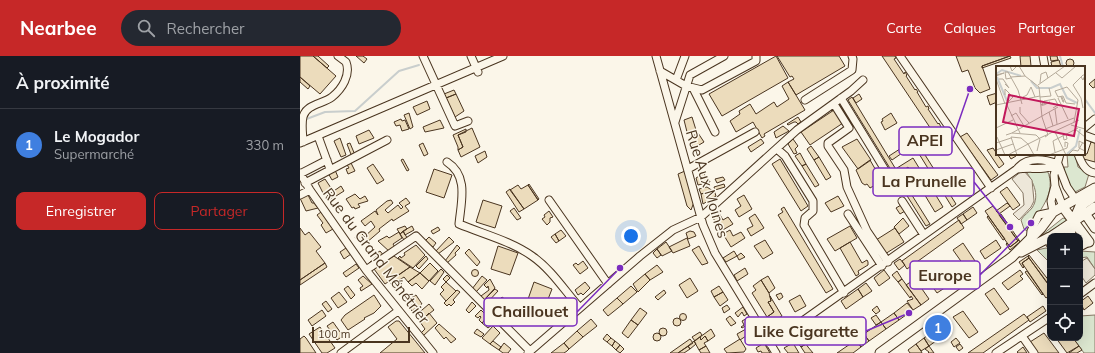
<!DOCTYPE html>
<html lang="fr">
<head>
<meta charset="utf-8">
<style>
	body { margin:0; font-family:Mulish,sans-serif; background:#242831; color:#f1f3f6 }
	.controls { position:absolute; right:12px; bottom:12px; display:grid; overflow:hidden; border-radius:8px; box-shadow:0 4px 16px #0002 }
	.controls button { width:36px; height:36px; display:grid; place-items:center; padding:0; border:0; border-bottom:1px solid #363941; background:#171b24; color:#f1f3f6; font:20px sans-serif }
	.scale { position:absolute; left:12px; bottom:10px; width:98px; box-sizing:border-box; padding-left:4px; border:2px solid #4a3520; border-top:0; font-size:11px; line-height:14px; white-space:nowrap; color:#4a3520; -webkit-text-stroke:3px #fbf6e9; paint-order:stroke }
	.you { position:absolute; left:331px; top:180px; width:14px; height:14px; margin:-10px; border:3px solid #fff; border-radius:50%; background:#1a73e8; box-shadow:0 0 0 6px #1a73e833 }
	.badge { display:grid; place-items:center; width:26px; height:26px; border-radius:50%; background:#c62828; color:#fff; font-size:13px; font-weight:700 }
	.pin { position:absolute; translate:-50% -50%; border:2px solid #fff; box-shadow:0 1px 4px #0006 }
	.list { margin:0; padding:0; list-style:none }
	h2 { display:flex; justify-content:space-between; align-items:center; height:52px; margin:0; padding:0 16px; font-size:17px }
	h2 small { font-size:13px; font-weight:400; color:#9ea1a6 }
	.list li { display:grid; grid-template-columns:26px 1fr auto; gap:12px; align-items:center; box-sizing:border-box; height:72px; padding:0 16px; border-top:1px solid #363941 }
	.list b { display:block; font-size:15px; white-space:nowrap }
	.list p { margin:0; font-size:13px; white-space:nowrap; color:#9ea1a6 }
	.list em { font-size:13px; font-style:normal; color:#9ea1a6 }
	.actions { display:flex; gap:8px; padding:12px 16px }
	.actions a { flex:1; padding:9px 0; border:1px solid #c62828; border-radius:8px; text-align:center; font-size:14px; color:#c62828 }
	.actions .main { background:#c62828; color:#fff }
	.icon { flex:none; width:22px; height:22px; fill:none; stroke:currentColor; stroke-width:2; stroke-linecap:round; stroke-linejoin:round }
	.map { position:relative; flex:none; width:795px; height:297px; overflow:hidden }
	header { display:flex; align-items:center; gap:24px; box-sizing:border-box; height:56px; padding:0 20px; background:#c62828; color:#fff }
	header strong { font-size:19px }
	nav { display:flex; gap:22px; margin-inline-start:auto; font-size:14px }
	.search { width:280px; height:36px; background:#242831; display:flex; align-items:center; gap:10px; box-sizing:border-box; padding:0 14px; border-radius:22px; color:#9ea1a6; font-size:15px }
	main { display:flex }
	aside { flex:1; background:#171b24 }
	.map>svg:first-child { display:block }
	.green { fill:#dce7d0; stroke:#887966 }
	.parking { fill:#ede7d9; stroke:#887966 }
	.lines { fill:none; stroke-linecap:round; stroke-linejoin:round }
	.stream { stroke:#c9cecd; stroke-width:2 }
	.building { fill:#ecdcbc; stroke:#4a3520 }
	.minor-casing { stroke:#4a3520; stroke-width:9 }
	.major-casing { stroke:#4a3520; stroke-width:11 }
	.minor { stroke:#fbf6e9; stroke-width:7 }
	.major { stroke:#fbf6e9; stroke-width:9 }
	.labels { text-anchor:middle; stroke-width:3; stroke-linejoin:round; paint-order:stroke }
	.street-label { font-size:15px; fill:#4a3520; stroke:#fbf6e9 }
	.inset-river { fill:none; stroke:#c9cecd; stroke-width:2 }
	.inset-road { fill:none; stroke:#b4a999; stroke-width:1 }
	.view { fill:#c2185b; fill-opacity:0.15; stroke:#c2185b; stroke-width:2 }
	.inset-edge { fill:none; stroke:#4a3520; stroke-width:2 }
	.leader { fill:none; stroke:#7b2cbf; stroke-width:1.5 }
	.callout-dot { fill:#7b2cbf; stroke:#fbf6e9; stroke-width:1.5 }
	.callout { fill:#fbf6e9; stroke:#7b2cbf; stroke-width:1.5 }
	.callout-label { font-size:16px; text-anchor:middle; font-weight:bold; fill:#4a3520 }
</style>
</head>
<body>
<header>
<strong>Nearbee</strong>
<div class="search"><svg class="icon" aria-label="search" viewBox="0 0 24 24"><circle cx="10" cy="10" r="6"/><path d="M15 15l6 6"/></svg>Rechercher</div>
<nav><a>Carte</a><a>Calques</a><a>Partager</a></nav>
</header>
<main>
<aside>
<h2>À proximité<small></small></h2>
<ul class="list">
<li><span class="badge" style="background:#3f7fe0">1</span><div><b>Le Mogador</b><p>Supermarché</p></div><em>330 m</em></li>
</ul>
<div class="actions"><a class="main">Enregistrer</a><a>Partager</a></div>
</aside>
<div class="map">
<svg width="795" height="297" viewBox="0 0 795 297">
	<rect width="100%" height="100%" fill="#fbf6e9"/>
	<path class="green" d="M767 98H775L778 111 789 118 785 131 775 136C767 130 764 120 764 111H768Z
		M724 113 747 114C758 137 738 156 727 175L724 173 721 164C724 159 729 156 732 152 741 139 732 123 724 113Z
		M763 162 766 163V166L738 182Z
		M746 192 750 193 749 206 737 194Z
		M780 195 795 196V213L787 201 780 202Z
		M795 259V297H784L773 282H780V260Z"/>
	<path class="parking" d="M723 114 732 124 734 145 731 151 719 164 713 158 724 149 723 137 712 123Z
		M787 202 795 213V219L786 227 780 218V204L782 205Z"/>
	<g class="lines">
		<path class="stream" d="M760 0 763 11
			M784 42 795 57
			M4 64 25 56 55 55 99 15 119 9"/>
	</g>
	<path class="building" d="M0 0H13L36 20 20 38 0 21Z
		M13 0H18L29 10 27 12Z
		M56 0H63L67 3 64 7Z
		M476 0 488 22 422 60 409 38Z
		M477 0H539L545 10 496 39 488 26 494 23 492 20 490 21Z
		M582 0H595L596 2 594 3 604 18 605 16 607 19 606 20 615 34 616 33 618 36H617L626 51 628 50 629 53H628L638 68 639 67 644 77 637 82Z
		M656 0H710L682 10 690 33 680 37 675 32 668 14 662 16Z
		M710 0 711 2 682 12V10Z
		M720 0H730L731 10 721 11Z
		M750 0H757L758 4 751 5Z
		M766 7a4 4 0 1 1 8 0a4 4 0 1 1-8 0Z
		M759 4 761 11H752L751 6Z
		M0 21 10 30 8 33 0 26Z
		M795 23V31L793 32 789 28Z
		M488 26 505 54 464 78 465 80 462 82 453 66 436 76 430 65 440 58 439 55 450 48 456 58 474 46 477 51 489 43 482 30Z
		M154 34 156 38 146 42 144 38Z
		M697 37V46L690 49 687 40Z
		M156 38 164 55 155 61 146 42Z
		M559 38 562 43 556 47 553 42Z
		M552 41 603 125 599 127 548 44Z
		M127 45 130 53 117 59 113 51Z
		M534 54 543 67 510 89 501 76Z
		M109 57 113 71 110 73 104 59Z
		M591 57 597 67 585 74 581 66 583 65 582 63Z
		M392 61 396 74 387 76 384 64Z
		M498 61 501 66 498 68 496 66H494L488 69 487 68Z
		M101 63 102 65 105 64 109 73 102 75 100 69 96 70 94 66Z
		M140 64 144 72 125 76 123 71Z
		M483 70 489 75 476 82 474 76Z
		M172 72 180 91 161 101 158 94 163 91 158 79Z
		M166 73V76L158 79 163 91 158 94V91L153 79Z
		M69 74 74 82 59 88 56 80Z
		M398 77 404 86 394 92 388 83Z
		M667 77 698 119 691 124 660 81Z
		M40 82 46 99 41 101 34 85Z
		M461 83 464 87 451 96 448 91Z
		M493 83 498 90 495 93 497 97 494 98 488 88Z
		M557 83 571 104 558 113 542 91Z
		M791 86 795 87V106L780 102 781 98H787Z
		M50 87 55 99 52 101 47 88Z
		M123 87 128 98 124 100 119 89Z
		M606 89 608 93 592 104 589 100Z
		M511 90 519 101 514 104 507 93Z
		M620 91 656 148 652 151 616 93Z
		M693 92 704 108 699 112 687 94Z
		M185 95 187 101 178 107 175 100Z
		M500 97 506 108 502 110 495 100Z
		M708 98H715L716 100 711 103Z
		M519 101 531 121 526 124 514 104Z
		M613 102 643 151 635 156 608 111 600 117 597 112Z
		M103 103 109 114 107 115 101 104Z
		M480 103 508 150 501 155 472 108Z
		M570 104 582 125 570 132 567 128 565 129 562 127 556 114Z
		M50 105 55 115 48 118 46 113 49 112 46 107Z
		M73 108 84 124 77 128 67 112Z
		M506 108 519 129 515 131 502 110Z
		M134 113 152 119 144 142 126 136Z
		M35 114 38 121 32 124 28 117Z
		M385 115 394 146 391 154 387 150 378 118Z
		M404 117 407 125 409 124 410 126 398 129 396 122Z
		M423 121 425 124 417 127 415 123Z
		M25 123 31 132 23 137 18 127Z
		M603 125 630 168 626 170 599 127Z
		M229 128 239 143 238 144 228 129Z
		M424 128 425 131 415 134 414 131Z
		M218 129 221 133 228 129 238 144 224 153 210 134Z
		M41 130 44 135 28 145 26 142 28 139Z
		M407 131 413 135 401 138 399 133Z
		M707 131 720 149 713 154 700 136Z
		M210 133 224 153 219 156 206 136Z
		M414 134 416 140 403 148 401 138Z
		M55 138 60 143 65 140 68 145 58 148 60 151 55 153 54 151 52 152 46 143Z
		M8 139 12 147H14L18 152 6 155 0 142Z
		M444 139 452 153 439 161 435 154 441 150 437 143Z
		M538 140 544 150 531 156 525 147Z
		M106 142 110 147 105 150 109 155 93 165 92 163 79 173 80 175 66 187 63 182 58 185 55 181 61 176 64 181 75 171 71 165 65 170 61 165 75 155 78 159 76 154 87 145 91 144 93 147 85 154 88 157 98 149 101 153 103 151 99 147Z
		M183 144 202 150 195 172 176 166Z
		M707 147 710 150 699 158 696 155Z
		M601 149 605 155 600 158 596 152Z
		M693 150 718 185 710 191 685 155Z
		M484 151 533 233 526 237 478 159 483 156 481 153Z
		M673 151 677 157 667 164 663 158Z
		M214 152 221 162 217 164 210 155Z
		M249 155 253 161 250 162V166L247 169 242 163 245 161 244 159Z
		M21 156 33 173 26 177 21 169 23 167 17 159Z
		M419 157 423 164 428 161 433 168 421 175 413 162Z
		M455 158 464 172 451 180 447 173 453 170 449 162Z
		M663 158 667 164 661 168 657 162Z
		M701 158 719 184 718 185 699 159Z
		M688 160 705 183 703 184 687 161Z
		M603 162 609 170 599 178 594 171Z
		M659 164 664 172 607 213 602 205Z
		M105 170 107 173 100 178 97 173Z
		M112 170 114 174 105 179 103 175Z
		M550 170 557 182 535 195 527 183Z
		M138 171 140 174 133 178 131 175Z
		M0 172 5 179 9 176 21 191 16 195 25 207 0 224Z
		M595 172 604 186 585 198 576 184Z
		M261 174 266 180 259 185 255 178Z
		M430 174 433 180 441 176 445 182 431 191 423 178Z
		M103 175 109 185 106 187 100 178Z
		M390 175 394 176 396 180 388 183 386 177Z
		M99 176 102 182 93 188 96 193 91 197 78 185 87 180 89 182Z
		M255 178 259 185 256 187 251 181Z
		M129 181 136 187 133 191 124 186Z
		M149 181 154 186 138 198 135 196Z
		M387 182 390 190 373 197 369 191Z
		M465 184 473 197 463 203 454 190Z
		M696 184 701 192 685 203 680 195Z
		M719 184 720 186 710 194 706 188 707 187 710 191Z
		M366 186 372 195 362 200 357 193Z
		M550 186 562 207 567 204 568 206V209L558 215 559 218 556 220 540 192Z
		M663 187 677 208 668 215 653 194Z
		M116 189 125 199 113 212 98 202 100 200 101 202 105 199 104 197Z
		M157 189 160 192 155 197 156 199 147 207 145 205Z
		M198 190 218 197 210 219 191 213Z
		M399 190 408 207 402 209 392 194Z
		M46 192 51 198 44 203 40 196Z
		M169 193 180 206 177 210 165 197Z
		M357 193 361 199 357 202 353 197Z
		M80 195 85 201 71 210 69 207 78 199 77 197Z
		M434 195 437 200 426 206 423 202Z
		M441 197 445 201 439 204 437 200Z
		M729 199 750 226 749 229 729 202 728 200Z
		M94 200 110 211 85 228 74 213Z
		M126 200 128 203 119 213 116 210Z
		M728 200 729 202 722 207 724 211 723 212 719 206Z
		M729 202 750 231V239L746 242 722 207Z
		M600 203 605 209 599 214 594 207Z
		M283 205 288 212 280 218 273 209 276 207 278 209Z
		M25 207 27 211 0 229V224Z
		M130 207 138 215 129 225 120 217Z
		M56 208 59 212 46 221 43 217Z
		M357 209 363 216 350 224 345 218Z
		M631 210 646 231 637 237 622 216Z
		M110 211 120 217 108 226 104 221 92 229 89 226Z
		M445 212 448 218 437 225 434 219Z
		M141 213 144 216 135 229 130 225Z
		M171.5 217a3.5 3.5 0 1 1 7 0a3.5 3.5 0 1 1-7 0Z
		M584 214 590 222 579 230 574 222Z
		M720 214 723 218 720 220 723 223 708 234 702 227Z
		M597 215 602 223 598 226 592 219Z
		M727 215 743 238 742 239 725 216Z
		M120 217 129 225 122 233 116 227 112 230 108 226Z
		M345 218 350 224 338 236 333 228Z
		M147 219 150 222 146 226 143 223Z
		M63 220 72 228 61 235 60 232 63 230 58 224Z
		M182 220 187 224 176 236 172 233Z
		M468 220 475 232 469 237 461 224Z
		M390 222 398 235 387 242 379 229Z
		M190 223 195 232 184 244 181 240 189 234 188 230 187 232 184 229Z
		M602 223 621 249 613 254 607 245 613 243 611 240 610 242 598 226Z
		M615 223 629 243 621 249 606 229Z
		M461 224 469 237 471 245 468 246 474 256 467 261 452 237 456 234 453 230Z
		M146 226 156 235 146 245 140 238 144 234 141 231Z
		M234 226 252 233 243 256 226 249Z
		M285 226 290 232 283 239 281 237 278 239 275 234Z
		M101 227 102 230 96 235 94 233Z
		M566 227 572 235 563 241 558 233Z
		M48 230 55 239 51 243 44 233Z
		M331 230 337 236 323 248 317 242Z
		M419 230 423 236 414 241 411 235Z
		M694 232 709 253 700 259 685 238Z
		M195 233 198 235 187 247 184 244Z
		M558 233 563 241 546 253 541 245Z
		M157 234 160 236 153 244 155 246 151 250 149 248 147 250 144 247Z
		M364 234 366 237 358 244 355 241Z
		M39 236 47 246 38 252 31 242Z
		M423 236 428 244 420 250 414 241Z
		M481 237 483 241 479 244 476 239Z
		M74 239 81 250 74 257 64 262 65 263 48 274 41 264 45 259Z
		M116 239 122 248 112 255 109 251 114 246 111 242Z
		M500 239 506 250 495 256 489 245Z
		M470 240 482 260 471 267 467 261 474 256 468 246 471 245Z
		M788 240 793 247 784 254 780 246Z
		M202 241 206 244 196 255 192 251Z
		M317 242 323 248 308 260 303 254Z
		M26 245 32 253 28 256 22 248Z
		M172 246 176 250 169 257 166 254Z
		M607 247 613 254 599 264 594 257Z
		M129 248 134 254 120 265 115 260Z
		M427 249 430 253 424 257 422 252Z
		M577 250 580 255 576 258 572 254Z
		M743 250 746 255 730 266 727 261Z
		M443 251 447 258 444 260 442 256 438 261 435 257Z
		M340 252 347 257 338 269 331 264Z
		M22 254 26 260 12 270 8 264Z
		M181 254 188 261 182 267 179 264 181 261 180 260 178 262 175 260Z
		M663 255 678 276 669 282 653 261Z
		M129 257 137 267 123 280 121 277 125 273 120 266Z
		M594 257 599 264 586 273 581 266Z
		M379.5 261a3.5 3.5 0 1 1 7 0a3.5 3.5 0 1 1-7 0Z
		M724 258 729 264 683 297H668Z
		M189 259 192 262 188 266 192 269 188 272 182 267Z
		M576 259 581 266 576 269 571 262Z
		M430 260 436 267 431 270 426 263Z
		M449 261 452 266 442 272 441 271 444 269 442 265Z
		M373 266a4 4 0 1 1 8 0a4 4 0 1 1-8 0Z
		M291 263 297 270 283 281 277 275Z
		M331 264 338 269 328 282 322 277Z
		M96 265H99L125 297H80L97 283 88 271Z
		M33 266 43 280 37 284 27 270Z
		M581 266 586 273 569 285 564 278Z
		M645 267 651 274 645 278 640 271Z
		M139 268 156 283 151 287 146 281 144 283 135 272Z
		M193 270 200 277 190 288 182 282Z
		M20 271 35 292 27 297H22L9 278Z
		M640 271 645 278 640 282 635 274Z
		M359 276a4 4 0 1 1 8 0a4 4 0 1 1-8 0Z
		M177 273 184 278 181 281 174 277Z
		M411 273 415 280 408 285 405 280 401 284 400 281Z
		M446 273 449 278 440 284 437 278Z
		M635 274 640 282 629 290 624 282Z
		M277 275 283 281 269 293 264 287Z
		M400 276 402 279 395 285 392 281Z
		M498 276 506 288 501 291 496 285 492 288 489 282Z
		M744 277 759 297H738L730 286Z
		M353 281a4 4 0 1 1 8 0a4 4 0 1 1-8 0Z
		M307 278 311 282 307 286 303 283Z
		M564 278 569 285 561 291 556 284Z
		M4 280 6 282 16 297H0V283Z
		M405 280 408 285 404 287 406 290 399 294 394 285 400 281 401 284Z
		M311 282 315 285 312 290 307 286Z
		M624 282 629 290 621 295 616 288Z
		M656 282 660 287 654 291 651 286Z
		M756 282H773L779 290 767 297Z
		M390 283 393 287 378 297H370Z
		M440 283 446 293 444 296 427 297 424 293Z
		M556 284 561 291 553 297H537Z
		M193 285 201 291 199 294 190 288Z
		M315 285 320 289 316 294 312 290Z
		M394 285 396 288 390 293 388 290Z
		M204 287 211 293 208 297H203L199 294Z
		M264 287 269 293 267 295 264 297H251Z
		M464 287 470 297H462L461 295 458 296 456 292Z
		M493 287 499 297H488L484 292Z
		M506 288 508 291 513 297H505L501 291Z
		M616 288 621 295 622 297H610L608 294Z
		M660 288 663 292 659 295 656 291Z
		M320 289 324 293 320 297 316 294Z
		M388 290 390 293 384 297H378Z
		M406 290 410 297H401L399 294Z
		M629 290 634 297H628L629 296 625 293Z
		M779 290 782 294 777 297H769Z
		M723 291 727 297H718L717 296Z"/>
	<g class="lines">
		<g class="minor-casing">
			<path id="minor" d="M123 0 155 70 168 65
				M171 0 178 16
				M356 0 403 169 415 197 476 297
				M600 0 691 132
				M743 0 745 11
				M360 15 386 30 402 34 456 5V0
				M376 24 385 0
				M393 32 415 76
				M541 42 593 127
				M505 44 552 14 553 3 552 0
				M534 48 549 72 528 87V90L544 114 547 131 567 175 588 206
				M375 66 390 19 424 0
				M784 72 795 63
				M784 79 795 83
				M18 80 30 113
				M3 86C3 79 1 69 3 61 6 48 23 48 32 41 42 33 51 19 46 6L38 0
				M0 87 203 0
				M477 93 485 100 513 145V155L505 162 504 169 544 237
				M760 98 754 119 755 130 763 151
				M778 98C781 106 785 116 795 117
				M147 106C169 120 161 146 159 168 183 178 211 185 232 200 251 213 265 235 280 252
				M758 108 767 131 776 144
				M388 113 455 76
				M717 113C732 111 745 115 758 108
				M0 117 10 134 66 214 133 297
				M0 118 27 104
				M5 127 87 84
				M0 139 10 134
				M249 144 308 228
				M602 145 624 179
				M548 158 582 210
				M765 180 772 175 773 166
				M730 184 731 175 739 159 753 156 751 145 755 130
				M750 187V188
				M780 191 789 186
				M66 214 116 180 230 295
				M780 238 795 227
				M722 280 734 297
				M470 288 717 113C727 100 744 103 758 108
				M41 297 98 255
				M228 297 340 200 373 174 401 161 497 74 551 35 563 24
				M696 297 750 261"/>
		</g>
		<g class="major-casing">
			<path id="major" d="M763 151 789 186
				M782 153 795 172
				M773 166 780 150 795 140
				M752 180 795 151
				M721 196 750 181
				M580 297 712 201 741 172 753 156 795 132"/>
		</g>
		<use href="#minor" class="minor"/>
		<use href="#major" class="major"/>
	</g>
	<g class="labels">
		<g class="street-label">
			<text transform="translate(407 128) rotate(73)" y="5">Rue Aux Moines</text>
			<text transform="translate(76 200) rotate(53)" y="5">Rue du Grand Ménétrier</text>
		</g>
	</g>
	<g transform="translate(696 10)">
		<rect width="89" height="89" fill="#fbf6e9"/>
		<path class="inset-river" d="M0 8 6 4 25 10M1 11 11 35M35 15 41 22H55L64 18 71 32 81 37M71 88 80 80 84 63"/>
		<path class="inset-road" d="M14 0 16 5 21 0M23 0 29 10 43 21 46 51 52 69 49 71M60 7 66 12 80 0M0 9 8 7 0 10M15 11 29 10M85 11 87 14 89 9H87L77 19 85 32 87 42M15 12 10 13 9 6H12L22 24 26 38M0 13 9 38M3 13H7L13 22 9 18M44 17 45 8 50 6 52 12M42 19 69 0M9 29V23L17 31 11 37M44 31 55 30 53 22M65 31H66L68 36H67ZM62 32 72 53M28 34 27 31 31 29 35 21 39 31M10 37 24 67M45 38 46 39H48L54 36 47 38 46 39V40M46 38 48 35 59 33 62 39 57 42M79 38 70 37 67 30 62 31 59 25 71 21 82 34M0 39 44 30M24 41V47L33 57M59 43 61 58M53 46 57 60M15 50 20 47 28 60M78 56 82 34M75 59 89 63M0 62 17 54M49 63 78 52M79 63 89 71M59 66 70 89M16 67 62 41M10 69 16 67 40 69 44 73 41 85M67 69 68 74 71 73 70 68M1 71 9 89M15 71 21 89M44 72 83 54M0 77 15 72M32 78 44 72M32 78 38 89M89 78 83 75V82L89 85M0 84 17 78M59 86 57 75 82 62M12 89 32 78 25 72 15 71M53 89 71 82 72 77 69 76V81M72 89 77 84 82 85 87 76"/>
		<path class="view" d="M13 29 83 43 78 70 7 56Z"/>
		<rect width="89" height="89" class="inset-edge"/>
	</g>
	<path class="leader" d="M670 33L652 85M710 171L674 126M731 167L680 219M320 212L277 256M609 257L566 275"/>
	<g class="callout-dot">
		<circle cx="670" cy="33" r="4"/>
		<circle cx="710" cy="171" r="4"/>
		<circle cx="731" cy="167" r="4"/>
		<circle cx="320" cy="212" r="4"/>
		<circle cx="609" cy="257" r="4"/>
	</g>
	<g class="callout">
		<rect x="599" y="71" width="53" height="28" rx="4"/>
		<rect x="573" y="112" width="101" height="28" rx="4"/>
		<rect x="610" y="205" width="70" height="28" rx="4"/>
		<rect x="184" y="242" width="93" height="28" rx="4"/>
		<rect x="445" y="261" width="121" height="28" rx="4"/>
	</g>
	<g class="callout-label">
		<text x="625" y="90">APEI</text>
		<text x="624" y="131">La Prunelle</text>
		<text x="645" y="225">Europe</text>
		<text x="230" y="261">Chaillouet</text>
		<text x="506" y="281">Like Cigarette</text>
	</g>
</svg>
<div class="controls">
<button>+</button>
<button>−</button>
<button><svg class="icon" aria-label="locate" viewBox="0 0 24 24"><circle cx="12" cy="12" r="6"/><path d="M12 2v4M12 18v4M2 12h4M18 12h4"/></svg></button>
</div>
<div class="scale">100 m</div>
<div class="you"></div>
<div class="pin badge" style="left:638px;top:272px;background:#3f7fe0">1</div>
</div>
</main>
</body>
</html>
